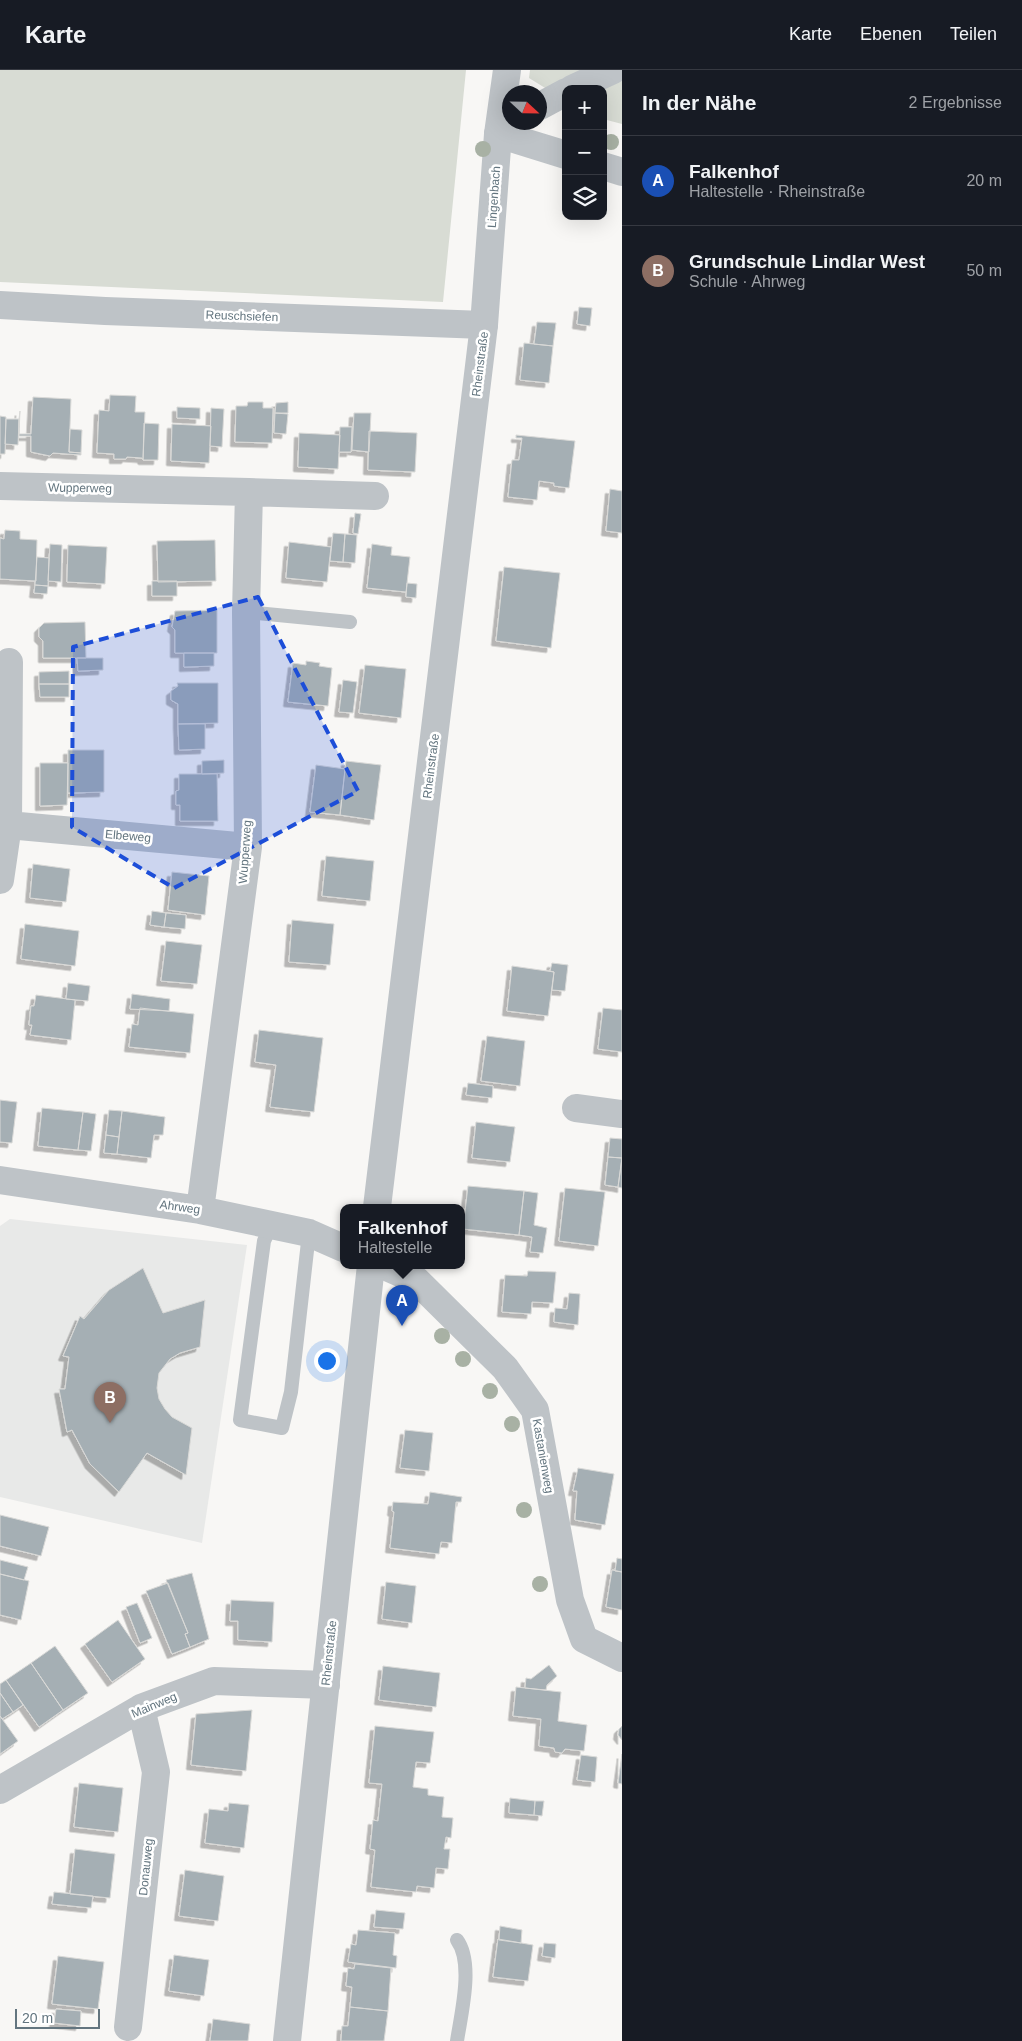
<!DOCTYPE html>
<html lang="de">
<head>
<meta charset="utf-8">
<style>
	body { margin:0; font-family:Helvetica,sans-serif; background:#242831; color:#f1f3f6 }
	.controls { position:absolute; right:15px; top:15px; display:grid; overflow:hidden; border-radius:10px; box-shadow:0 5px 20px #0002 }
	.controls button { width:45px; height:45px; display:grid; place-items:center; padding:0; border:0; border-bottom:1px solid #363941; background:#171b24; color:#f1f3f6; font:25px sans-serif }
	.compass { position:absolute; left:502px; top:15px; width:45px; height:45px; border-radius:50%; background:#171b24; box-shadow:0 5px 20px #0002; rotate:112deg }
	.scale { position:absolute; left:15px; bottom:12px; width:85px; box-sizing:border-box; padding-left:5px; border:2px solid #63757f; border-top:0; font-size:14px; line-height:18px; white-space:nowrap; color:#63757f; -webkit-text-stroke:4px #fff; paint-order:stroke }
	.you { position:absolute; left:326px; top:1290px; width:18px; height:18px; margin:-12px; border:4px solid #fff; border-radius:50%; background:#1a73e8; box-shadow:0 0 0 8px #1a73e833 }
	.badge { display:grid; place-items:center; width:32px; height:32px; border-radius:50%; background:#d93025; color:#fff; font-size:16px; font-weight:700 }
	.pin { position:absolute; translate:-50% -41px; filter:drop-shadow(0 1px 2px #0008) }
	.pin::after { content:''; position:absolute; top:26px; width:18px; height:15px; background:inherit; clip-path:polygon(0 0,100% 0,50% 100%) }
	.popup { position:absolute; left:340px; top:1134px; width:125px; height:65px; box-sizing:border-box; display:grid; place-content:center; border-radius:10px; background:#171b24; filter:drop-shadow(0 1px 4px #0005); font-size:16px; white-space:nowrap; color:#9ea1a6 }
	.popup b { font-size:19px; color:#f1f3f6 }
	.popup::after { content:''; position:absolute; left:50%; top:100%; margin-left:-10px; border:10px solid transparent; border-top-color:#171b24 }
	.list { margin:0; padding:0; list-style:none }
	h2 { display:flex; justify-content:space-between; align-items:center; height:65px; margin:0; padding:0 20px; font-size:21px }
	h2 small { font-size:16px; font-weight:400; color:#9ea1a6 }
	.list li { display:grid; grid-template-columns:32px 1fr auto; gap:15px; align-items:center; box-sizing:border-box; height:90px; padding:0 20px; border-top:1px solid #363941 }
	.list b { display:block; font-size:19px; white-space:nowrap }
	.list p { margin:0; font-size:16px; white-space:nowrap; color:#9ea1a6 }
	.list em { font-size:16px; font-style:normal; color:#9ea1a6 }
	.icon { flex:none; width:28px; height:28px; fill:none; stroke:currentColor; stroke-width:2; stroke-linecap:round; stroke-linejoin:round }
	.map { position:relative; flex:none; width:622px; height:1971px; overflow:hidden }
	header { display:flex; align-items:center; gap:30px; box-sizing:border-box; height:70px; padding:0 25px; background:#171b24; border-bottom:1px solid #363941 }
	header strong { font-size:24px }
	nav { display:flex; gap:28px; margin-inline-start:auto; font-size:18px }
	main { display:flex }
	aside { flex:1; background:#171b24 }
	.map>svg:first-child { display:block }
	.built { fill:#e8e9e8 }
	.green { fill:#d8dcd4 }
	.building { fill:#a5afb4; stroke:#d9d9d7; filter:url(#shadow) }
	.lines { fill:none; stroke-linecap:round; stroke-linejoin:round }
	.service { stroke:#bec3c7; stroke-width:14 }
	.minor { stroke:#bec3c7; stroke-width:28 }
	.tertiary { stroke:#bec3c7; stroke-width:28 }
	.tree { fill:#a8b1a4 }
	.marked { fill:#1d4ed8; fill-opacity:0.2; stroke:#1d4ed8; stroke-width:4; stroke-dasharray:10 6; stroke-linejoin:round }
	.labels { text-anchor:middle; stroke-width:5; stroke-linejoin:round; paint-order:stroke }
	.street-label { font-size:12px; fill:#63757f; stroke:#fff }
</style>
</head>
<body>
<header>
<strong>Karte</strong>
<nav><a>Karte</a><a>Ebenen</a><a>Teilen</a></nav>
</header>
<main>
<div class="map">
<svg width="622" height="1971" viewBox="0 0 622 1971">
	<defs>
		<filter id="shadow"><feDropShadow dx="-4.5" dy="4.5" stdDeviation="0" flood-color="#0004"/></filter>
	</defs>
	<rect width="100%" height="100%" fill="#f8f7f5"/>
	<path class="built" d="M10 1149 247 1175 202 1473 0 1427V1156Z"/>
	<path class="green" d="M0 0H466L443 232 0 212Z
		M530 0H596L550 21 529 8Z
		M622 6V54L603 49V19Z"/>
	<path class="building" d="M579 237 592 238 590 256 577 254Z
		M537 252 556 253 553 276 534 274Z
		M524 273 553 276 549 313 520 310Z
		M110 325 136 326 135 342H145L143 390 142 388 127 387 126 389H114V384L97 383 99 340 109 341Z
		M33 327 71 329 69 382 81 383V385L53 383 50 386 31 382V366H19V349L20 341 19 364H31Z
		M248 332H263V338H273L272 373 235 372 236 336H247Z
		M288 332V343H275L276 333Z
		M177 337 200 338V349L177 348Z
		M211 338 224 339 222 377 210 376Z
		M275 343 288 344 286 364 274 363Z
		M354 343H371L369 382 352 380Z
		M0 346 6 347 5 384H0Z
		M6 349H19L18 375 5 374Z
		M144 353 159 354 158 390H143Z
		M172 354 211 356 209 393 171 391Z
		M340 357H352L351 382H339Z
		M70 359 82 360 81 383 69 382Z
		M369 361 417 363 415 402 368 400Z
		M299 363 340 365 338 399 298 397Z
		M516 365 575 371 569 418 554 416V413L539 411 537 430 508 427 512 390H519L522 368H516Z
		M610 419 622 421V463L606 461Z
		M355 443 361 444 358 464 353 463Z
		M5 460 20 461V469L37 470 36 511 0 509V468L4 469Z
		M333 463 345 464 343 492 330 491Z
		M345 464 357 465 355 493 343 492Z
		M215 470 216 511 158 512 157 471Z
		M289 472 331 477 327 512 286 508Z
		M50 474 62 475 61 512 48 511Z
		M372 474 392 477 391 485 410 487 406 522 367 518Z
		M68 475 107 477 105 514 67 512Z
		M37 487 49 488 48 516 35 515Z
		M504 497 560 503 551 578 496 571Z
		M152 511H177V526H152Z
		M407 513 417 514 416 528 406 527Z
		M35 515 48 516 47 524 34 523Z
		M217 540V583H175V560L172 557 175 541Z
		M85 552 86 588H43V571L39 567V558L44 553Z
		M184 583H214V596L184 597Z
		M77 588H103V600L78 601Z
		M306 591 320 593 319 596 332 598 328 636 288 632 293 593 306 595Z
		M365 595 406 599 401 648 359 643Z
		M69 601V614H39V602Z
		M343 610 357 612 353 643 339 642Z
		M177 613H218V653L178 654V634L171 630V621L178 616Z
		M39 614H69V627H40Z
		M178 654H205V679L179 680Z
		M68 680H104V722L68 723Z
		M224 690V703L202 704V691Z
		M346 691 381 695 374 750 340 745Z
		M40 693H68L67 735 40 736Z
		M316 695 345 699 340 745 310 742Z
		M179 704H217L218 751H180V735H176V721L179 720Z
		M326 786 374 791 370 831 322 826Z
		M33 794 70 799 66 832 30 828Z
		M172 802 209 806 205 845 168 840Z
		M152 841 166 843 164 857 150 855Z
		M166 843 186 845 185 859 164 857Z
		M292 850 334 854 330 895 289 892Z
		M25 854 79 861 75 896 21 889Z
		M166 871 202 875 197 914 161 911Z
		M552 893 568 895 565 921 552 920 554 902 550 901Z
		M512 896 554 902 548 946 507 941Z
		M68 913 90 916 88 931 66 929Z
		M132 924 170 929 169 941 130 939Z
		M36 925 75 930 71 970 30 965 32 955H29L31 936H34Z
		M140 938 194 944 190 983 129 977 132 954 138 955Z
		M603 938 622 940V982L598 979Z
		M259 960 323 968 314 1042 270 1037 276 995 255 992Z
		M487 966 525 971 520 1016 481 1011Z
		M468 1013 493 1016 492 1028 466 1025Z
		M0 1030 17 1032 12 1073 0 1072Z
		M42 1038 83 1042 78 1080 38 1076Z
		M109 1040 122 1041 119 1067 106 1065Z
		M122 1041 165 1047 163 1065H154L151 1088 117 1084Z
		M83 1042 96 1044 91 1081 78 1080Z
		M476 1052 515 1057 510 1092 472 1088Z
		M106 1065 119 1067 117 1084 104 1083Z
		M610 1068 622 1069V1088L608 1087Z
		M608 1087 622 1088 618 1117 605 1115Z
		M622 1088V1118L618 1117Z
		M468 1116 524 1121 519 1165 463 1159Z
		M565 1118 605 1122 598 1176 559 1171Z
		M524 1121 538 1123 534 1155 547 1158 543 1183 530 1182 532 1167 519 1165Z
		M143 1198 163 1243 205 1230 200 1277 180 1283 170 1289 159 1303 157 1318 159 1329 165 1339 172 1347 192 1358 186 1405 147 1383 119 1422 90 1394 72 1360 67 1362 59 1319H65L69 1287 63 1286 80 1246 84 1249 109 1220Z
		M528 1201 556 1202 553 1233 532 1232 531 1244 502 1242 505 1205 527 1206Z
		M569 1223 580 1224 578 1255 554 1252 555 1238 567 1239Z
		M405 1360 433 1363 429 1401 400 1398Z
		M578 1398 614 1404 605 1455 575 1450 577 1421H573Z
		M430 1422 462 1427 461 1432H456L452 1473 441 1472 439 1484 390 1478 394 1442 392 1441 393 1432 428 1434Z
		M0 1445 49 1457 41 1486 0 1476Z
		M617 1488 622 1489V1502L615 1501Z
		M0 1490 28 1497 24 1510 0 1504Z
		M612 1500 622 1502V1540L606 1537Z
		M192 1503 209 1569 190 1577 185 1564 188 1563 166 1510Z
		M0 1504 29 1511 21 1550 0 1545Z
		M386 1512 416 1516 412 1553 382 1549Z
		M168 1513 188 1563 185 1564 190 1577 172 1584 146 1521Z
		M231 1530 274 1532 272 1572 238 1570V1551H230Z
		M137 1533 152 1568 140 1573 126 1537Z
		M118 1550 145 1589 112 1612 85 1574Z
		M55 1576 88 1623 63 1640 31 1593Z
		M31 1593 63 1640 39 1657 6 1610Z
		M549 1595 557 1606 547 1615 546 1620 525 1618 526 1608 531 1609Z
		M383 1596 440 1603 436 1637 379 1630Z
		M6 1610 23 1635 13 1642 0 1623V1614Z
		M516 1617 561 1622 558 1651 587 1655 584 1681 565 1679 562 1683 555 1682 554 1678 539 1676 541 1649 513 1646Z
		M0 1623 13 1642 2 1649 0 1646Z
		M252 1640 246 1701 191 1695 196 1644Z
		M0 1646 18 1671 0 1684Z
		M375 1656 434 1662 430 1693 416 1692 413 1717 428 1719V1725L444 1727 442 1747 453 1748 451 1768 446 1767 444 1779H450L448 1799 436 1798 434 1818 417 1816 416 1822 371 1817 375 1780 370 1779 373 1750 378 1751 382 1714 369 1713Z
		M622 1656V1670L618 1665 619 1659Z
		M622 1684V1714L618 1713Z
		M581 1685 597 1687 595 1712 577 1710Z
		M79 1713 123 1718 118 1762 74 1757Z
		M510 1728 535 1731 534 1745 509 1743Z
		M535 1731H544L542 1746 534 1745Z
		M229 1733 249 1735 244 1778 205 1773 209 1739 228 1741Z
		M75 1779 115 1784 110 1828 70 1824Z
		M185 1800 224 1806 218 1851 179 1846Z
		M54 1822 93 1826 91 1838 52 1834Z
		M376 1840 405 1843 403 1859 374 1857Z
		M500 1856 522 1860 521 1873 499 1870Z
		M358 1860 395 1863 393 1885 397 1886 396 1898 348 1892 351 1874 356 1875Z
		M498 1869 533 1875 528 1911 493 1907Z
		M544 1873 556 1874 555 1888 542 1886Z
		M174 1885 209 1890 204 1926 169 1921Z
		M58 1886 104 1892 98 1939 52 1934Z
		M355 1894 391 1898 388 1941 350 1937 352 1917 346 1916 348 1898 354 1899Z
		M350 1937 388 1941 384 1971H341L342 1956H348Z
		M56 1939 81 1941 80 1956 54 1953Z
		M213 1949 250 1954 248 1971H210Z"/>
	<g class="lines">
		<path class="service" d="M246 542 350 552
			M271 1156 264 1171 240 1350 282 1358 291 1322 309 1163
			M457 1870C474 1893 461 1944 457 1971"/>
		<path class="minor" d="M572 19 613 0
			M540 36 566 22
			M498 64 566 85
			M603 96 622 102
			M0 235 105 241 484 255
			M0 416 249 422 246 542 248 777 200 1140
			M249 422 375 426
			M8 755 248 777
			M0 810 8 755 9 592
			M576 1038 622 1044
			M0 1110 200 1140 309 1163 343 1178
			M382 1195 416 1210 505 1298 535 1340 570 1530 584 1569 622 1588
			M0 1720 141 1638 214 1611 326 1615
			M128 1957 156 1702 141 1638"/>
		<path class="tertiary" d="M377 1137 484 255 498 64 507 0
			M287 1971 371 1195"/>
	</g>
	<g class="tree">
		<circle cx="611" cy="72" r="8"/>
		<circle cx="483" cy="79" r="8"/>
		<circle cx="442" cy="1266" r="8"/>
		<circle cx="463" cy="1289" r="8"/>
		<circle cx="490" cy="1321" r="8"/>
		<circle cx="512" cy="1354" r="8"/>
		<circle cx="524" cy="1440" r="8"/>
		<circle cx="540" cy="1514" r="8"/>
	</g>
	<path class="marked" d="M258 527 358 721 174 818 72 757 73 577Z"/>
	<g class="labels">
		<g class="street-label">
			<text transform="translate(494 127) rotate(-86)" y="4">Lingenbach</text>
			<text transform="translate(242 246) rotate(2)" y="4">Reuschsiefen</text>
			<text transform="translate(480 294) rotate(-83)" y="4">Rheinstraße</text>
			<text transform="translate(80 418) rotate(1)" y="4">Wupperweg</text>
			<text transform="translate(431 696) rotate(-83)" y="4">Rheinstraße</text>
			<text transform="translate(128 766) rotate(5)" y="4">Elbeweg</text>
			<text transform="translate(245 782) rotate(-86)" y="4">Wupperweg</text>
			<text transform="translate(180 1137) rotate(8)" y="4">Ahrweg</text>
			<text transform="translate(543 1386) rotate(80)" y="4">Kastanienweg</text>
			<text transform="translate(329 1583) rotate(-84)" y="4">Rheinstraße</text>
			<text transform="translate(154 1635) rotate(-23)" y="4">Mainweg</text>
			<text transform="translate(146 1797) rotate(-84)" y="4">Donauweg</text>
		</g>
	</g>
</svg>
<div class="controls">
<button>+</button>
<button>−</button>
<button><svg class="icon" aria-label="layers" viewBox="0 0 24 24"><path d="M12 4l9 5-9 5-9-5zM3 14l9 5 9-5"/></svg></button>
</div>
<svg class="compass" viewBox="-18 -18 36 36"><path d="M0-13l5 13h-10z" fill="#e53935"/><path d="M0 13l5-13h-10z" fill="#9ea1a6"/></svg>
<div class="scale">20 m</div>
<div class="you"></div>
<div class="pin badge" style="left:402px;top:1256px;background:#1a4fb4">A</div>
<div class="popup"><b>Falkenhof</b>Haltestelle</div>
<div class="pin badge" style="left:110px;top:1353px;background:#8d6e63">B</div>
</div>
<aside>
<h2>In der Nähe<small>2 Ergebnisse</small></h2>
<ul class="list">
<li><span class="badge" style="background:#1a4fb4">A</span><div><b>Falkenhof</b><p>Haltestelle · Rheinstraße</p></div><em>20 m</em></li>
<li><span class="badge" style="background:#8d6e63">B</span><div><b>Grundschule Lindlar West</b><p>Schule · Ahrweg</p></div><em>50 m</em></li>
</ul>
</aside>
</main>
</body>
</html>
